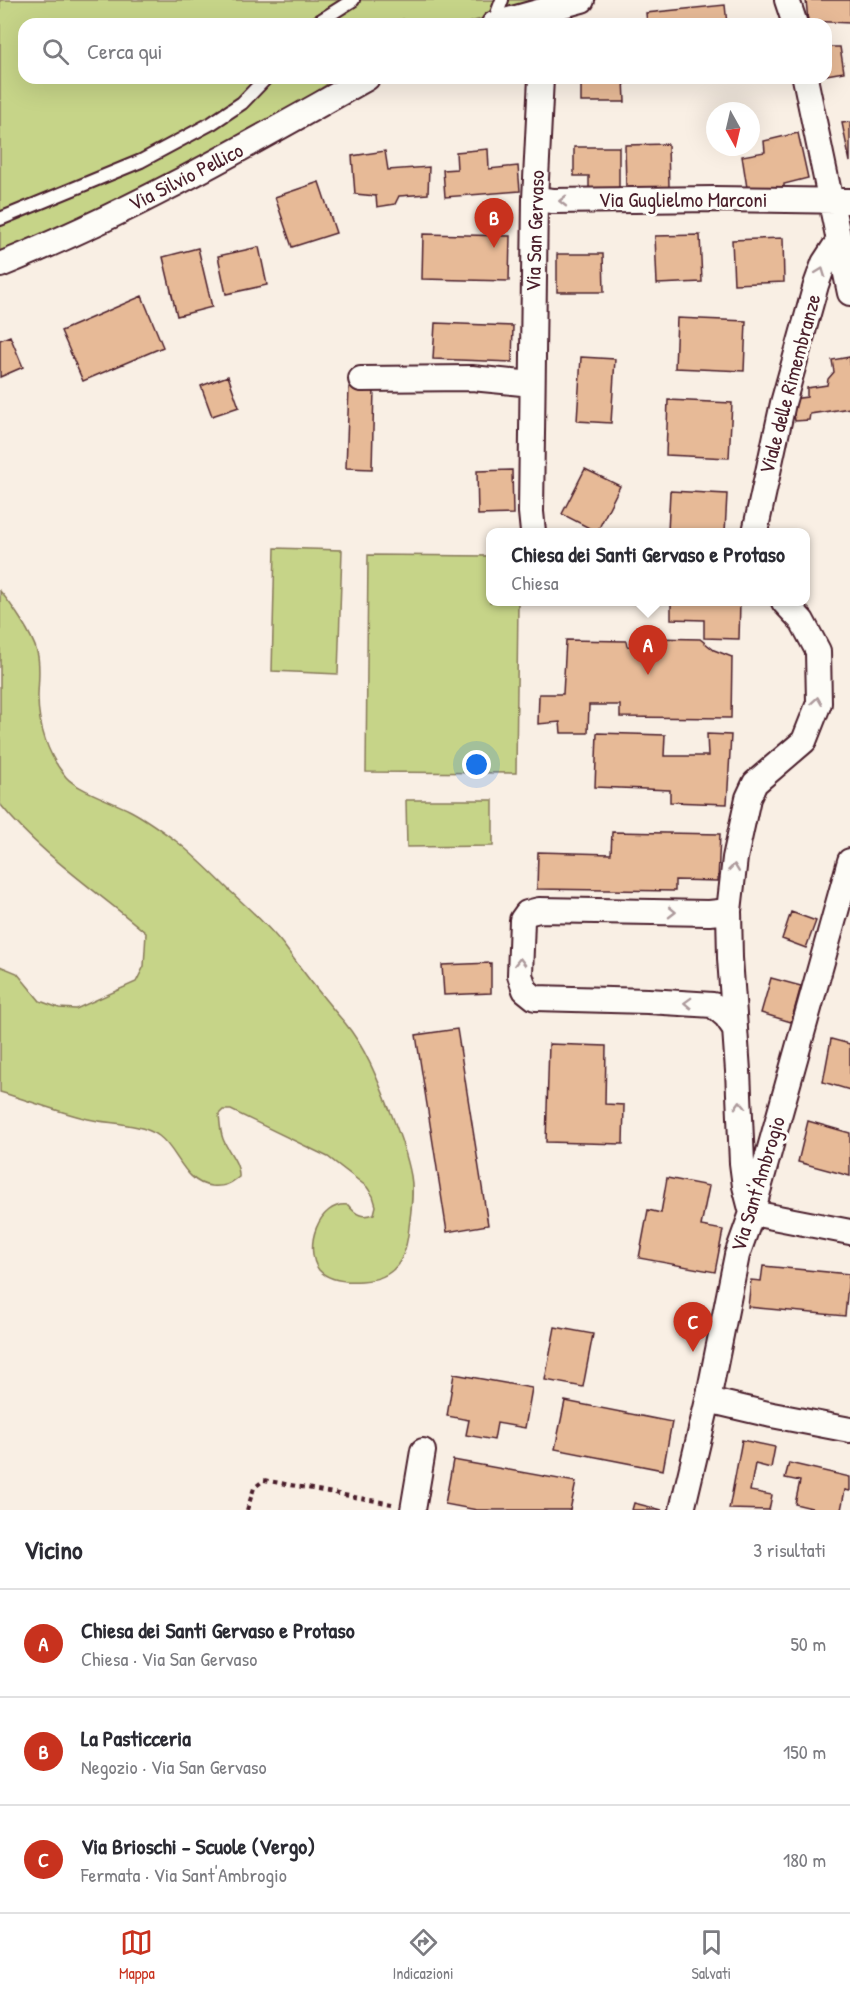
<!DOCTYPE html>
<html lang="it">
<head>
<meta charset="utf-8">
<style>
	body { margin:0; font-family:"Patrick Hand",sans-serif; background:#f2f2f3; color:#2b2b33 }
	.compass { position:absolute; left:706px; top:102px; width:54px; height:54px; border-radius:50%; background:#fff; box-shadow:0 6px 24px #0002; rotate:172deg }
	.you { position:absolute; left:477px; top:765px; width:21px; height:21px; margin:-15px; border:4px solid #fff; border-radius:50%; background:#1a73e8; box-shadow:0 0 0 9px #1a73e833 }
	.badge { display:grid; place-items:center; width:39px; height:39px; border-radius:50%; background:#c8321e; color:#fff; font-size:20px; font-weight:700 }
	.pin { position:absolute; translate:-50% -50px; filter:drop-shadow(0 2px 3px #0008) }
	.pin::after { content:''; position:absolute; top:32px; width:21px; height:18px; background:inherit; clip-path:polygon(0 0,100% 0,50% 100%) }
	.popup { position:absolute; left:486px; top:528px; width:324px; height:78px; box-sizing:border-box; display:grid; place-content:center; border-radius:12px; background:#fff; filter:drop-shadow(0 2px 4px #0005); font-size:20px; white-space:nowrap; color:#7c7c81 }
	.popup b { font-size:22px; color:#2b2b33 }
	.popup::after { content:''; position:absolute; left:50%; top:100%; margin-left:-12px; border:12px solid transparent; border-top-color:#fff }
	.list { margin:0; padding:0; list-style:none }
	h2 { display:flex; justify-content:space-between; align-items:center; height:78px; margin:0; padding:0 24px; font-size:26px }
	h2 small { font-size:20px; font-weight:400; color:#7c7c81 }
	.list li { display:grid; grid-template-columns:39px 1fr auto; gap:18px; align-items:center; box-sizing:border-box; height:108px; padding:0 24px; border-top:2px solid #e1e1e2 }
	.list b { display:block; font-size:22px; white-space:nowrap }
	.list p { margin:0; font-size:20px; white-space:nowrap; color:#7c7c81 }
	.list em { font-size:20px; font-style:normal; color:#7c7c81 }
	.icon { flex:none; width:33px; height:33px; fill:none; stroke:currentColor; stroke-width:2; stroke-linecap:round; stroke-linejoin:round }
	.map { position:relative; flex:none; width:850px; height:1510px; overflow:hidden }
	.search { position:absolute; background:#fff; box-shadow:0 6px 24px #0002; left:18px; right:18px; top:18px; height:66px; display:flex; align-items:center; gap:15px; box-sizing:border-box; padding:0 21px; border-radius:18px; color:#7c7c81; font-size:22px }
	.sheet { height:402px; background:#fff }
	nav { display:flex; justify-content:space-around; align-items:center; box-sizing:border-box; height:84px; border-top:2px solid #e1e1e2; background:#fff; font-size:16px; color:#7c7c81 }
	nav a { display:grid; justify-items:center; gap:3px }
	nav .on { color:#c8321e }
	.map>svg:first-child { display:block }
	.green { fill:#c6d488; stroke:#887a5a; stroke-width:1.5 }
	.building { fill:#e7ba97; stroke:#4a1f2b; stroke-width:1.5 }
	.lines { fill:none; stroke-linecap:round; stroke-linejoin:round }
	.lane-casing { stroke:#4a1f2b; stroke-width:16 }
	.street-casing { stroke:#4a1f2b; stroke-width:28 }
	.path { stroke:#4a1f2b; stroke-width:4; stroke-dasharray:4.5 4.5; stroke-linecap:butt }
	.lane { stroke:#fdfcf7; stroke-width:12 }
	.street { stroke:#fdfcf7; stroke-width:24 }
	.oneway { stroke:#ac999b }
	.labels { text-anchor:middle; stroke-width:6; stroke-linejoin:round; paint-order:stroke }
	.street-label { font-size:21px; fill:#4a1f2b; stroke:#fdfcf7 }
</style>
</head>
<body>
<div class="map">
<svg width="850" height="1510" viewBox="0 0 850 1510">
	<rect width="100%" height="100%" fill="#f9efe4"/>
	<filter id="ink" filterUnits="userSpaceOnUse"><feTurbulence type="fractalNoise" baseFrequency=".0167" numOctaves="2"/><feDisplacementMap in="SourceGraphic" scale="12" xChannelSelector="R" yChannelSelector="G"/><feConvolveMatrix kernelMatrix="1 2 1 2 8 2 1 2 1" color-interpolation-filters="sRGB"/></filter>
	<g filter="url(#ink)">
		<path class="green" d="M0 0H545L464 24H406L403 19 395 24H24V78H336L285 113 116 200 0 254Z
			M275 548 342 550 338 674 272 671Z
			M368 555 490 556V602H518L516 773 366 772Z
			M0 591C12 605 32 634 37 652 41 666 38 683 38 697 38 725 48 756 66 777 76 789 113 802 129 810 145 818 161 830 176 841 194 855 212 873 228 889 247 907 269 926 285 947 304 973 324 999 345 1023 366 1049 377 1078 389 1108 398 1130 407 1153 411 1176 414 1192 411 1211 409 1227 406 1258 397 1279 362 1281 348 1282 329 1281 319 1270 303 1249 318 1201 348 1205 356 1215 362 1218 374 1214L376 1206 373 1196 367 1187 328 1157 231 1110H223L219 1114C220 1123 220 1131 223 1139 228 1152 240 1163 239 1177 229 1185 224 1187 211 1186 184 1183 178 1150 159 1136 141 1123 109 1124 88 1119 58 1112 30 1101 0 1092V966L17 973 40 1001 59 1008 76 1009 136 982 144 966 146 933C97 891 41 855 0 804Z
			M406 800H493V846L407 847Z"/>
		<path class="building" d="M806 0H850V23L808 21Z
			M725 5 727 24H647L646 13Z
			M826 47H840L844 72 826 75Z
			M581 78H624L625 102H581Z
			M850 122V162L842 123Z
			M798 133 808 178 784 184V194H748L742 156 765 152 764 141Z
			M668 144 669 187 626 189 625 145Z
			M574 147H619V192H589V176H574Z
			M488 149 489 169 518 166 520 191 445 197 443 170 457 169 456 152Z
			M385 151 388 170 429 167 428 194 399 196 395 204 377 207 376 196 355 194 352 156Z
			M319 182 336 233 292 247 275 197Z
			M423 234 510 236 509 281 422 279Z
			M700 235 702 282 657 284 655 236Z
			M783 238 784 282 734 284 732 240Z
			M259 247 267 285 226 294 218 256Z
			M198 248 212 307 177 316 163 257Z
			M557 254H603L604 292H557Z
			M142 296 163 347 83 381 61 331Z
			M677 318 746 321 744 371 675 368Z
			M435 323 513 326 512 362 433 359Z
			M10 336 23 367 0 377V340Z
			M581 357 615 359 611 423 577 421Z
			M850 357V408L810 414 809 420 795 421 792 399 807 397V388L827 385 828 379 834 372 832 360Z
			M228 376 239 407 212 416 201 386Z
			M349 387 374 388 372 469 346 468Z
			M668 400 732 403 729 458 666 455Z
			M585 469 620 486 597 532 562 514Z
			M512 470 513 514 478 515 477 471Z
			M670 491 727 494 725 532H668Z
			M671 602H740L739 639 704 638V620L671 619Z
			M650 638 700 639 714 650 732 657 731 718 620 717V705H589L588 733H561L560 722 538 724 539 694H563L566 640 626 641 627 646 647 647Z
			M597 733 665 735 664 756H708L707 734 731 735 727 804 670 802V790L595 787Z
			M612 832 720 834 718 881 675 880V891L537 889 538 852 611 854Z
			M791 912 816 921 806 948 782 939Z
			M491 963V993L444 995 442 965Z
			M771 978 801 986 791 1022 761 1013Z
			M457 1029 488 1225 447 1232 416 1035Z
			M831 1039 850 1044V1090L823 1082Z
			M549 1044 606 1046 605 1104 624 1105 623 1144 546 1142Z
			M808 1121 850 1133V1176L798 1162Z
			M667 1178 709 1186 701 1226 723 1230 715 1272 639 1258 648 1210 661 1213Z
			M763 1266 849 1274 845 1316 748 1307 751 1280 761 1281Z
			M555 1327 593 1334 583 1387 545 1380Z
			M454 1374 532 1388 525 1428 497 1423 494 1440 466 1435 469 1420 447 1416Z
			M565 1401 672 1422 663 1470 555 1449Z
			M742 1440 775 1447 771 1468 755 1464 750 1491 772 1495 769 1510 729 1509Z
			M453 1460 576 1482 570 1510H477L445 1504Z
			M789 1463 850 1477V1491L845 1490 841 1510H820L795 1504 800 1481 785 1478Z
			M634 1503 662 1510H632Z"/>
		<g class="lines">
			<g class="lane-casing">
				<path id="lane" d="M496 16 502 0
					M315 24 353 0
					M0 219 141 161 212 123 242 103 266 78"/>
			</g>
			<g class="street-casing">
				<path id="street" d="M787 0 795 24
					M494 24 582 0
					M805 78 850 293
					M535 199 553 201 714 199 850 201
					M0 265C128 214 248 145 367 78
					M361 379 472 378 532 384
					M533 532 531 512 535 199 541 78
					M755 532 783 403 816 285 824 263 839 240
					M784 602 802 621 818 651 819 703 804 741 755 783 748 798 735 858 729 911 730 958 738 1071 742 1163 745 1186 752 1213 850 1232
					M729 911 709 913 539 910 527 913 522 920 520 975 525 990 535 998 648 1001 713 1005 726 1016 735 1029
					M708 1400 772 1415 850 1430
					M413 1510 423 1451
					M682 1510 708 1400 737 1255 752 1213 850 861"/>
			</g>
			<path class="path" d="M247 1510 254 1488 264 1480 392 1504"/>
			<use href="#lane" class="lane"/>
			<use href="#street" class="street"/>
		</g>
		<defs><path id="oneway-chevron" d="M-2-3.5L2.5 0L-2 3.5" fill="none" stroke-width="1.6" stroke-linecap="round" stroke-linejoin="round" transform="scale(1.5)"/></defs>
		<g class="oneway">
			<use href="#oneway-chevron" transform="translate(563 201) rotate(180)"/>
			<use href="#oneway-chevron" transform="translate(821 272) rotate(-69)"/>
			<use href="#oneway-chevron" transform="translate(817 701) rotate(-81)"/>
			<use href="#oneway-chevron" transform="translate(734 868) rotate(-83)"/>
			<use href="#oneway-chevron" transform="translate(672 912) rotate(1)"/>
			<use href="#oneway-chevron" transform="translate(520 962) rotate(-89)"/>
			<use href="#oneway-chevron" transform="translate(688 1003) rotate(-178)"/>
			<use href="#oneway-chevron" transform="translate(740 1105) rotate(-92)"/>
		</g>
	</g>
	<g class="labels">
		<g class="street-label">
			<text transform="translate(186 177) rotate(-27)" y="7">Via Silvio Pellico</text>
			<text x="683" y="207">Via Guglielmo Marconi</text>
			<text transform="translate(535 231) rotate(-88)" y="7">Via San Gervaso</text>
			<text transform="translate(790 384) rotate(-75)" y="7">Viale delle Rimembranze</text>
			<text transform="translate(758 1184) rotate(-73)" y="7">Via Sant'Ambrogio</text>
		</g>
	</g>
</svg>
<svg class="compass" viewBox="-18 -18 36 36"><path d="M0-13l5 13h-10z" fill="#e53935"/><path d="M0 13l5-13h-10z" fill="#7c7c81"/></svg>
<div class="you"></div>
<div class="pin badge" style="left:648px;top:675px">A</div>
<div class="popup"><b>Chiesa dei Santi Gervaso e Protaso</b>Chiesa</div>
<div class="pin badge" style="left:494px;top:248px">B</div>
<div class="pin badge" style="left:693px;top:1352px">C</div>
<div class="search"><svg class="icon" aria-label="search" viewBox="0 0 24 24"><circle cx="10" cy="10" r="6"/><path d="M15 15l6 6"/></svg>Cerca qui</div>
</div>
<section class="sheet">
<h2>Vicino<small>3 risultati</small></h2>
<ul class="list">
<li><span class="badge">A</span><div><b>Chiesa dei Santi Gervaso e Protaso</b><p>Chiesa · Via San Gervaso</p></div><em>50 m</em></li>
<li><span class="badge">B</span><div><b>La Pasticceria</b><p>Negozio · Via San Gervaso</p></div><em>150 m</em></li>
<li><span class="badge">C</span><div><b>Via Brioschi - Scuole (Vergo)</b><p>Fermata · Via Sant'Ambrogio</p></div><em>180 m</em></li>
</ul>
</section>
<nav>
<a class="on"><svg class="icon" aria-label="map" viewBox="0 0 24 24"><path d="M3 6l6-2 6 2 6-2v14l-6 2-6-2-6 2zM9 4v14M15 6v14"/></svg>Mappa</a>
<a><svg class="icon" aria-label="directions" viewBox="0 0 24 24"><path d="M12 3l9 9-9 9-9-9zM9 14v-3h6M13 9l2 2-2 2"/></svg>Indicazioni</a>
<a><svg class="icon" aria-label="saved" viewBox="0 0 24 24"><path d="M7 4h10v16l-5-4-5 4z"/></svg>Salvati</a>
</nav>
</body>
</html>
